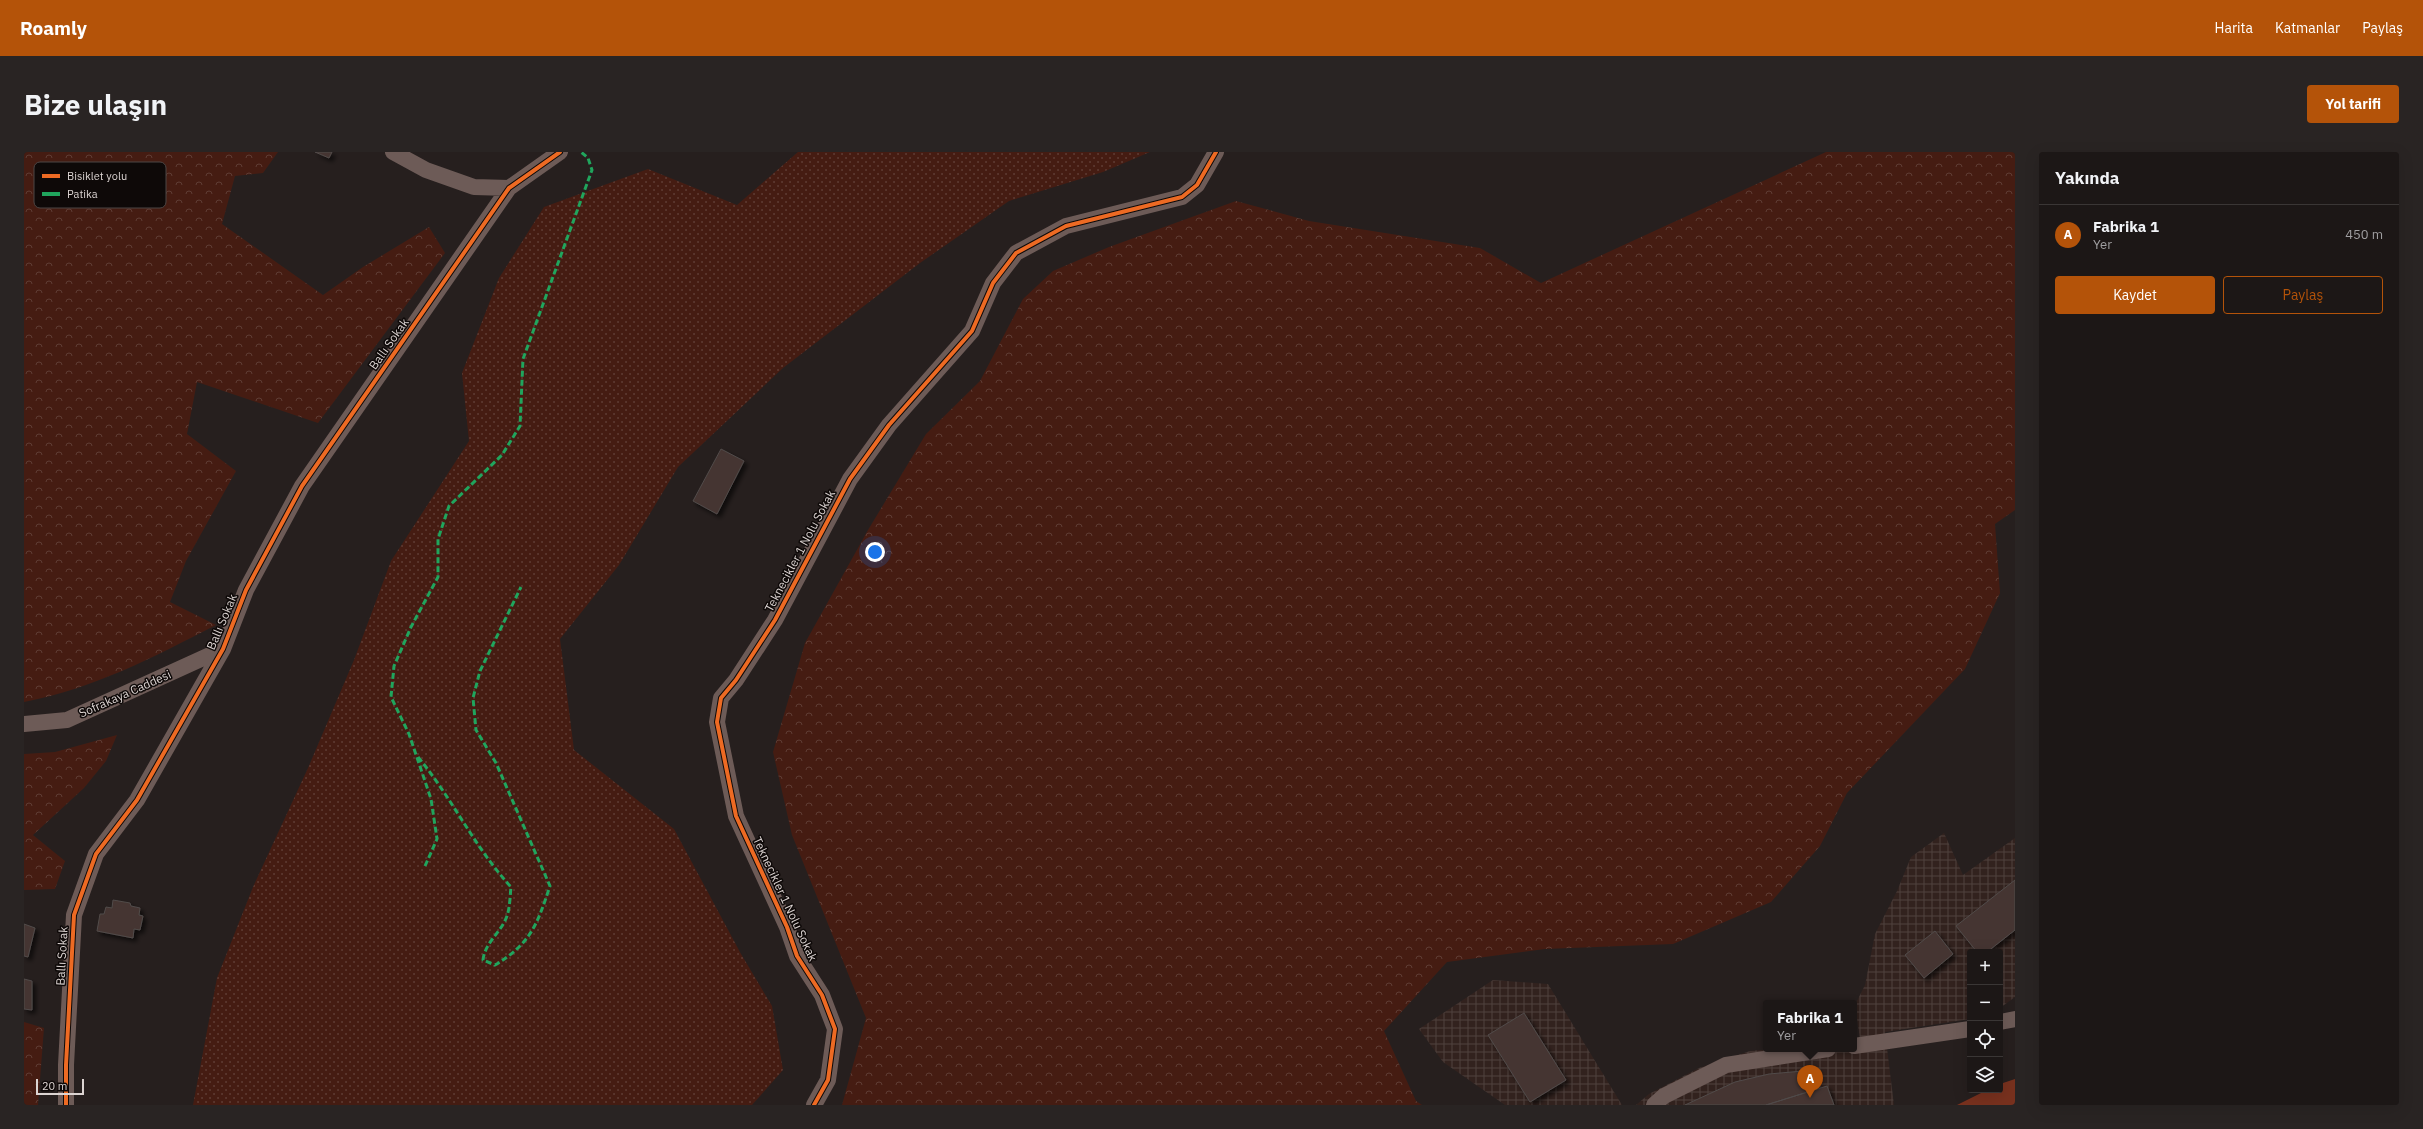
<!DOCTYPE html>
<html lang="tr">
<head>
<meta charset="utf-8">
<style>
	body { margin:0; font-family:"IBM Plex Sans",sans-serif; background:#292423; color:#f1f3f6 }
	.controls { position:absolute; right:12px; bottom:12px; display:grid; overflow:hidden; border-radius:4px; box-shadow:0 4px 16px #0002 }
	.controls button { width:36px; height:36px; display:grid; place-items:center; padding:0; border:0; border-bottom:1px solid #3a3635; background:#1c1716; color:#f1f3f6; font:20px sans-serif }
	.scale { position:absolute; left:12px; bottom:10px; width:48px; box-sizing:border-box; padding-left:4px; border:2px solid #dcd4d2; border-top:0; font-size:11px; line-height:14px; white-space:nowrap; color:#dcd4d2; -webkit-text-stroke:3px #0e0908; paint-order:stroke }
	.you { position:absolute; left:851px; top:400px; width:14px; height:14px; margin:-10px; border:3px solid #fff; border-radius:50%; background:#1a73e8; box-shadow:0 0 0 6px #1a73e833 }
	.badge { display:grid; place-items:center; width:26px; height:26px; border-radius:50%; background:#b45309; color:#fff; font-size:13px; font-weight:700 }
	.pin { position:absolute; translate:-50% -33px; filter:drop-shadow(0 1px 2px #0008) }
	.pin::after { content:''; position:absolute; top:21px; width:14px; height:12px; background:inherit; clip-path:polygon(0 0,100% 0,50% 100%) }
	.popup { position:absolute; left:1739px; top:848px; width:94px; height:52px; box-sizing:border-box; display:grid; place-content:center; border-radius:4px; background:#1c1716; filter:drop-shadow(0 1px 3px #0005); font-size:13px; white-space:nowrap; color:#a09fa1 }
	.popup b { font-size:15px; color:#f1f3f6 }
	.popup::after { content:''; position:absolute; left:50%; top:100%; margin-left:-8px; border:8px solid transparent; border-top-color:#1c1716 }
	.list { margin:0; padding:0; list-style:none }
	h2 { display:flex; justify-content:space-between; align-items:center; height:52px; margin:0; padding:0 16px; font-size:17px }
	h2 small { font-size:13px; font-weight:400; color:#a09fa1 }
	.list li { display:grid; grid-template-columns:26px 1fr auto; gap:12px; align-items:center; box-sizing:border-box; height:60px; padding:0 16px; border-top:1px solid #3a3635 }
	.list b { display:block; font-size:15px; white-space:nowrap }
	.list p { margin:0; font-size:13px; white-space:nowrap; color:#a09fa1 }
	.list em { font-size:13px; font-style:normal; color:#a09fa1 }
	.actions { display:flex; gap:8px; padding:12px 16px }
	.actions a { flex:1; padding:9px 0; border:1px solid #b45309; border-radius:4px; text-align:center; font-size:14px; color:#b45309 }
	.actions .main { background:#b45309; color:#fff }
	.icon { flex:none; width:22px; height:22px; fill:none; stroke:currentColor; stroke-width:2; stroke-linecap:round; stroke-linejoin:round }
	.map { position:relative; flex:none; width:1991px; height:953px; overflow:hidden; border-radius:4px }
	header { display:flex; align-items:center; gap:24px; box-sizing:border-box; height:56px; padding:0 20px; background:#b45309; color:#fff }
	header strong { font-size:19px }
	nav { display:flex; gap:22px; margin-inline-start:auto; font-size:14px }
	.intro { display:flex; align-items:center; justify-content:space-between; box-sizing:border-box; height:96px; padding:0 24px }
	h1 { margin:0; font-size:28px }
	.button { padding:10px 18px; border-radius:4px; background:#b45309; color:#fff; font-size:14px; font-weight:700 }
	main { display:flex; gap:24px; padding:0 24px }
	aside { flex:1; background:#1c1716; border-radius:4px; box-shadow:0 4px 16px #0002 }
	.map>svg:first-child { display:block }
	.industrial { fill:url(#industrial-grid) }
	.forest { fill:url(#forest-crowns) }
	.garden { fill:url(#garden-dots) }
	.water { fill:#78311e }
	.building { fill:#453531; stroke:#514b4a; filter:url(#shadow) }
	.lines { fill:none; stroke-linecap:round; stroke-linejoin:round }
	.minor { stroke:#6d5b57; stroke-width:16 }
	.quiet { stroke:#20a55d; stroke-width:3; stroke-dasharray:6 3; stroke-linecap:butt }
	.cycleway-casing { stroke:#0e0908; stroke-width:6 }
	.cycleway { stroke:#ed6a23; stroke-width:4 }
	.labels { text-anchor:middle; stroke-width:3; stroke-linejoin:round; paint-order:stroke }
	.street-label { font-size:12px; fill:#dcd4d2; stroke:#0e0908 }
	.key { fill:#0e0908; stroke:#4c4645; stroke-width:1 }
	.key-label { font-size:11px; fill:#dcd4d2 }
</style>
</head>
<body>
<header>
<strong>Roamly</strong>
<nav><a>Harita</a><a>Katmanlar</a><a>Paylaş</a></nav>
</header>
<div class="intro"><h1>Bize ulaşın</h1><a class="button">Yol tarifi</a></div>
<main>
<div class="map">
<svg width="1991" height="953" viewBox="0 0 1991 953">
	<defs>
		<pattern id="industrial-grid" width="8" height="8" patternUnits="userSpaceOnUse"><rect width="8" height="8" fill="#32221e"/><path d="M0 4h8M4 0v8" fill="none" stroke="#4f413e"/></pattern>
		<pattern id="forest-crowns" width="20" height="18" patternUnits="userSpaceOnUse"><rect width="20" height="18" fill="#451c12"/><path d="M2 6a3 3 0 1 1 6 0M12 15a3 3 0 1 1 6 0" fill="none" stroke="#5f3c34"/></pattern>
		<pattern id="garden-dots" width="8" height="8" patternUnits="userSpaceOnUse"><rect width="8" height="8" fill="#451c12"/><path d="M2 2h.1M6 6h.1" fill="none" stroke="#5f3c34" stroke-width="1.8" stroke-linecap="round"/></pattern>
		<filter id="shadow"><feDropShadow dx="3.5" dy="3.5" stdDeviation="2" flood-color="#0009"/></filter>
	</defs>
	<rect width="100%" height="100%" fill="#261f1e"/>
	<path class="industrial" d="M1920 681 1939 723 1991 686V845L1976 856V800H1946V867L1861 880 1870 953H1612L1625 942 1675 916 1726 899 1747 897H1830L1836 887 1831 853 1841 833 1851 782 1873 739 1887 705Z
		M1469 828 1524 832 1598 953H1481L1419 910 1395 877Z"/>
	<path class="forest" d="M0 0H254L239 21 211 24 198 72 299 143 339 115 405 75 421 101 294 271 173 230 163 282 212 319 162 409 146 450 192 473C130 505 69 537 0 550Z
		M1802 0H1991V358L1971 372 1976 441 1941 517 1823 641 1796 694 1747 750 1649 792 1521 797 1423 810 1360 879 1392 949 1398 953H818L842 866 768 683 749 600 781 491 844 378 902 282 956 229 999 147 1029 119 1085 95 1212 49 1285 69 1456 96 1517 131Z
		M93 583 82 609 60 636 9 683 41 709 31 737 0 738V602L31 600Z
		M0 870 20 876 14 953H0Z"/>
	<path class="garden" d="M774 0H1126L1079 20 985 49 896 111 759 216 654 315 595 413 536 487 550 598 650 677 717 802 748 854 759 918 728 953H169L193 826 229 735 284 616 330 508 367 409 445 289 438 221 475 126 520 55 624 17 713 53Z"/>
	<path class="water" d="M1991 927V953H1933L1963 938H1976V932Z"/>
	<path class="building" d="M291 0H308L305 6Z
		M697 297 720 309 693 362 669 349Z
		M1991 728V778L1963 800H1953L1932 774Z
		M89 748 106 751 107 754 116 756 115 763 119 764 116 778 110 777 109 786 73 779 76 762H80L82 755 88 756Z
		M0 772 11 776 4 805 0 804Z
		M1911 779 1929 802 1900 826 1881 803Z
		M0 827 8 829V858L0 857Z
		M1500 861 1542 928 1506 950 1464 883Z
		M1779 919 1787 939 1742 953H1661L1711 930 1745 922Z
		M1803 934 1810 953H1742L1787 939Z"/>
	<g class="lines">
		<path class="minor" d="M369 0 402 18 450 35 485 36
			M0 572 43 568 199 497
			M1976 870 1991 867
			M1830 894 1946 877
			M42 953V913L50 763 72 702 113 648 199 497 222 438 278 334 485 36 536 0
			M790 953 804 928 811 877 798 843 773 804 763 775 712 664 693 570 697 546 712 528 751 468 826 327 865 273 948 179 969 131 992 101 1042 74 1158 45 1173 33 1192 0
			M1630 953 1640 944 1702 913 1804 897"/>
		<path class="quiet" d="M394 605C428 646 451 696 487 735 486 744 486 755 483 764 477 781 461 790 459 808L471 813C507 791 513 773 526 734L472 611 452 578 449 546 456 519 497 435
			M401 714 413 687 407 647 385 582 367 545 370 514 387 475 414 425V387L425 354 478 303 496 274 499 207 568 18 564 6 557 0"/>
		<g class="cycleway-casing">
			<path id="cycleway" d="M42 953V913L50 763 72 702 113 648 199 497 222 438 278 334 485 36 536 0
				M790 953 804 928 811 877 798 843 773 804 763 775 712 664 693 570 697 546 712 528 751 468 826 327 865 273 948 179 969 131 992 101 1042 74 1158 45 1173 33 1192 0"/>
		</g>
		<use href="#cycleway" class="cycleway"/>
	</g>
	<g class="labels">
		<g class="street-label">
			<text transform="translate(365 192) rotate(-55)" y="4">Ballı Sokak</text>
			<text transform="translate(776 399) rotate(-62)" y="4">Teknecikler 1 Nolu Sokak</text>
			<text transform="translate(198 470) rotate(-67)" y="4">Ballı Sokak</text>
			<text transform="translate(101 542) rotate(-24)" y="4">Sofrakaya Caddesi</text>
			<text transform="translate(761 747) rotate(65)" y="4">Teknecikler 1 Nolu Sokak</text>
			<text transform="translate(38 804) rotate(-87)" y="4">Ballı Sokak</text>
		</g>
	</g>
	<rect x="10" y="10" width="132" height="46" rx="6" class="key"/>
	<rect x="18" y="22" width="18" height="4" fill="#ed6a23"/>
	<rect x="18" y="40" width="18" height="4" fill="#20a55d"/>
	<g class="key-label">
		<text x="43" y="28">Bisiklet yolu</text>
		<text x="43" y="46">Patika</text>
	</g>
</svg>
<div class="controls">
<button>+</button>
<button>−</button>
<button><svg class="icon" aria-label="locate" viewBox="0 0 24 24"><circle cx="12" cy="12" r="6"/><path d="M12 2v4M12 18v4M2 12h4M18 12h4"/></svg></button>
<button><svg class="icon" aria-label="layers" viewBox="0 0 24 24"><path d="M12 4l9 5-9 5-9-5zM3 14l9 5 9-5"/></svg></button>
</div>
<div class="scale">20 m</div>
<div class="you"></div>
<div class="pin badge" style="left:1786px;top:946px">A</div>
<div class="popup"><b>Fabrika 1</b>Yer</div>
</div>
<aside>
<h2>Yakında<small></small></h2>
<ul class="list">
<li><span class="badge">A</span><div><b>Fabrika 1</b><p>Yer</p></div><em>450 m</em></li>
</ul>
<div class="actions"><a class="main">Kaydet</a><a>Paylaş</a></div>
</aside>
</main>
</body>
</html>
